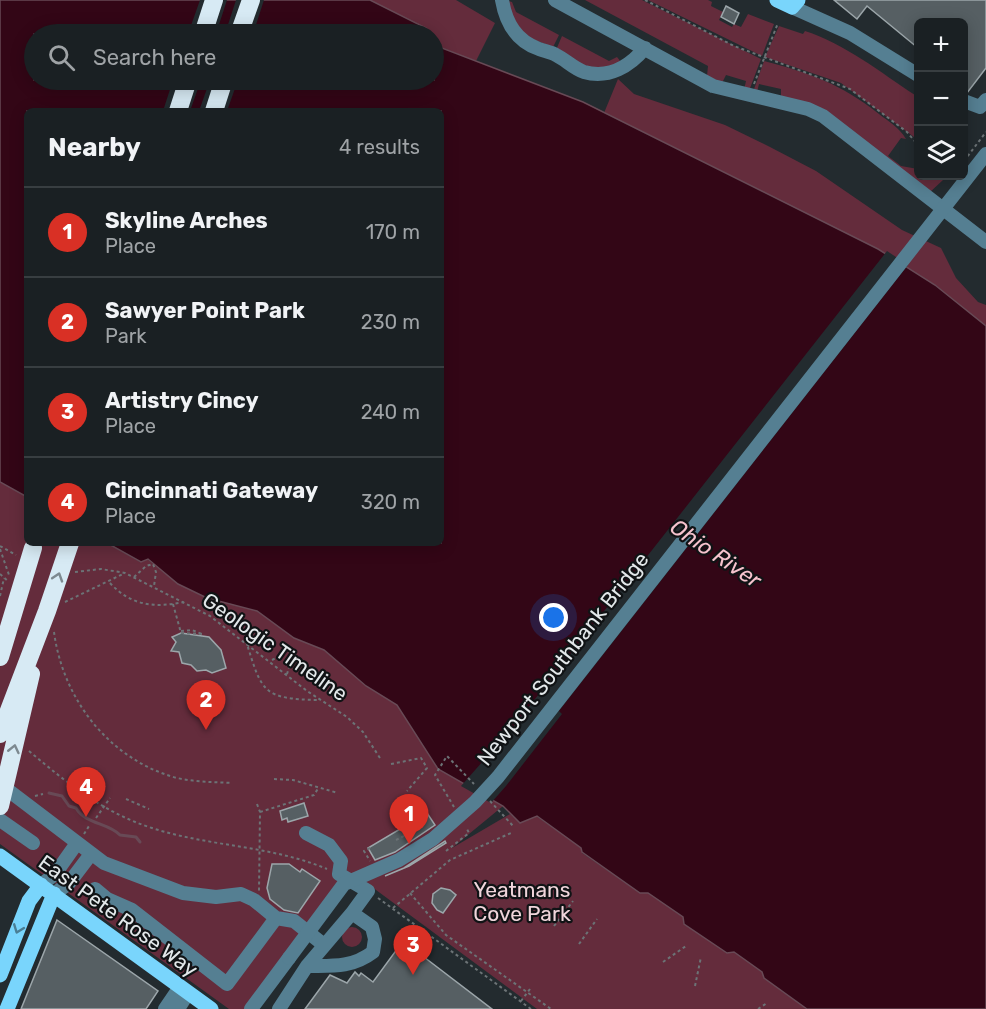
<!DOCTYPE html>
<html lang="en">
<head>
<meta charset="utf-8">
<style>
	body { margin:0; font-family:Rubik,sans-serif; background:#272d30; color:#f1f3f6 }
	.controls { position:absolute; right:18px; top:18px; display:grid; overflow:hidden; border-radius:9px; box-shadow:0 3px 15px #0003 }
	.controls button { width:54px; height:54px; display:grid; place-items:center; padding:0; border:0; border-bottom:2px solid #383e41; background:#1a2023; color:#f1f3f6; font:30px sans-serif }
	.you { position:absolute; left:554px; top:618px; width:21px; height:21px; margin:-15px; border:4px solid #fff; border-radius:50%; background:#1a73e8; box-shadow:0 0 0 9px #1a73e833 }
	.badge { display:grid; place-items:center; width:39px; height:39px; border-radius:50%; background:#d93025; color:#fff; font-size:20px; font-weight:700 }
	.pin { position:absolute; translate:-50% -50px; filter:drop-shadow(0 2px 3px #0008) }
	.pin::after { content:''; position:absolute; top:32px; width:21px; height:18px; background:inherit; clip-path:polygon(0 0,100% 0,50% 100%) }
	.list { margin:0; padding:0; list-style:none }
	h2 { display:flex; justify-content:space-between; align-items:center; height:78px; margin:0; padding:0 24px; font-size:26px }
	h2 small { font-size:20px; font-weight:400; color:#9fa3a6 }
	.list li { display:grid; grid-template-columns:39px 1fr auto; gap:18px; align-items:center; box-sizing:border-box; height:90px; padding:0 24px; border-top:2px solid #383e41 }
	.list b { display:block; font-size:22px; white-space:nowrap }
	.list p { margin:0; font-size:20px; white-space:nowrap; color:#9fa3a6 }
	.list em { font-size:20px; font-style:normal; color:#9fa3a6 }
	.icon { flex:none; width:33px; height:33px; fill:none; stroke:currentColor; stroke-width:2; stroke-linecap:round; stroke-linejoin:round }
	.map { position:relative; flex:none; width:986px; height:1009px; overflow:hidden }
	.search { position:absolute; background:#1a2023; box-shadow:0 3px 15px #0003; left:24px; top:24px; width:420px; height:66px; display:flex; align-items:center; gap:15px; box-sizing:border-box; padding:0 21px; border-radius:33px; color:#9fa3a6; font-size:22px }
	.panel { position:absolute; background:#1a2023; box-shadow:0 3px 15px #0003; left:24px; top:108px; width:420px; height:438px; border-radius:9px }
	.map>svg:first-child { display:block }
	.green { fill:#642c3c }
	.water { fill:#330616; stroke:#684a56; stroke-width:1.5 }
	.pier { fill:#232b2f }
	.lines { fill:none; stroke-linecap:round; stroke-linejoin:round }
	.stream { stroke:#684a56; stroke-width:3 }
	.building { fill:#565f63; stroke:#9ca6aa; stroke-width:1.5 }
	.path { stroke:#6c7376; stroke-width:2; stroke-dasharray:3 3; stroke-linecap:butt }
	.minor { stroke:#557f92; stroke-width:14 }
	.major { stroke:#79d5fc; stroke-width:15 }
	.highway { stroke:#d7eaf4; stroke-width:18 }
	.minor-bridge { stroke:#557f92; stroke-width:14 }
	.highway-bridge { stroke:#d7eaf4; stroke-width:18 }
	.oneway { stroke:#7d8990 }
	.oneway2 { stroke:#4a7e94 }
	.labels { text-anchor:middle; stroke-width:4.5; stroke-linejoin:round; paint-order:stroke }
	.street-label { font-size:21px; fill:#e3e8ea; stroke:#101315 }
	.park-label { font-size:21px; fill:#f0d5db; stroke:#101315 }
	.water-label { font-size:22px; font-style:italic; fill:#f7c3ce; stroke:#101315 }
</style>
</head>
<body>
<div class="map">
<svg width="986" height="1009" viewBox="0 0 986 1009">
	<rect width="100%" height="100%" fill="#232b2f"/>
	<path class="green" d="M370 0H456L495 23 476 61 439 47 434 34 426 28Z
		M585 0H642L761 59 749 91 744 90 746 81 726 75 722 83 707 76 708 66Z
		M648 0H708L712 2 711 6 723 12 719 20 732 27 734 24 741 27 748 14 774 24 762 56Z
		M508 1 512 2 516 12 559 35 553 47C520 34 517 38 508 1Z
		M779 26 803 34 805 31C845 44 880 72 915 95L918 98V140L841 83 765 57Z
		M562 36 609 61 617 57 621 62C590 75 580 67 556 50Z
		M764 61C810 73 841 84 879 114 889 122 899 127 906 139L901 138 888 156 901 166 918 169V176H939L943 180 929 193 828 113 781 97V89L759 84 757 92H753Z
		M618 79 634 94 725 125 770 147 816 171 902 230 941 248 956 278 978 302 986 305V326L935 285 878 249 604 113Z
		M0 482 27 497V543H107L140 562 147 559 178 584 207 598 257 611 294 638 324 650 366 686 397 705 438 769 503 806 452 848 510 814 520 823 536 816 582 848V853L640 893H648L683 917 685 924 727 953 734 952 763 972 764 978 807 1009H537L372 887 345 877 252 1009H229L0 844Z
		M342 937a10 10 0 1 1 20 0a10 10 0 1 1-20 0Z"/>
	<path class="water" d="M0 0H370L426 28 431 34H34V80H434V39L439 47 583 102 878 249 935 285 986 326V1009H807L764 978 762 972 734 952 727 953 684 924 683 917 648 893H640L582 852 581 848 537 816 520 823 503 806 438 769 397 705 366 686 324 650 294 638 257 611 207 598 178 584 148 559 141 562 107 543H441V111H27V497L0 482Z"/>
	<path class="pier" d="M200 0H227L216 34H188Z
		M236 0H264L253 34H225Z
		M173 80H201L190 111H163Z
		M210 80H238L227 111H199Z
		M887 251 908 265 559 711 562 714 506 786 491 803 461 786 513 727Z"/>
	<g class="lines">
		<path class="stream" d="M49 793 62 796 69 806 76 808C85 824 109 823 120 835L136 837 140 842"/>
	</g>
	<path class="building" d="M834 0H986V68L967 93 963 92V22H918V48L867 6 857 19Z
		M726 6 739 13 734 24 721 17Z
		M181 633 209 637 221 650 226 668 212 673 206 670 197 671 191 665 182 663 179 652 171 651 176 642 172 637Z
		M304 803 308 816 288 822 287 818 282 820 280 811Z
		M427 813 435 825 395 852 375 860 368 848Z
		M445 841 446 843 409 866 385 876 404 868Z
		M272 864H289L300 872 302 869 320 881 298 913 284 910 270 899 267 888Z
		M441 888 450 890 456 895 443 913 437 910 432 903 433 894Z
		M57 920 158 991 146 1009H21Z
		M403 941 492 1009H305L330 975 347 983 355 972 359 976 361 973 373 982Z"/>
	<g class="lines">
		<path class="path" d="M645 0 734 46 850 89 907 132 918 145
			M754 84 778 23
			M964 161 986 132
			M946 176 950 180
			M0 546 16 555
			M0 549 9 575
			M75 572 101 569 125 573 210 616 307 691 347 717 363 732 380 758
			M0 574 9 582
			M134 577 146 566 153 564 156 572 154 586
			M110 583C131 606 155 608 184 602
			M0 596 4 578
			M65 602 125 573
			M173 604 181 633
			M181 631 192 630 202 634
			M54 632C63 700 110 760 177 778 195 782 213 782 232 783
			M181 633 202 634
			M246 641C262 692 262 699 319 700
			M272 660 289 651 293 655 287 674
			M29 751C67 783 104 813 152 828 210 847 270 845 327 869
			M391 764 421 758 427 768 407 791
			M86 772 105 787
			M274 779 293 780 338 793
			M35 796 43 794
			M126 799 149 809
			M490 801 514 827
			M257 804 260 812 259 891
			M454 807 435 775 447 756 474 784
			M260 812 314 795 319 787
			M96 818 110 798
			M84 834 89 826
			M396 840 408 834
			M370 848 364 851 370 861
			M446 851 469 833 466 827
			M410 893 446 935 551 1009
			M378 898 531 1009
			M393 908 450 860 511 833
			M554 926 573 901
			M579 944 597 919
			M663 962 686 946
			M695 986 701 957
			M521 1001 530 989
			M758 1009 767 1003"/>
		<path class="minor" d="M502 0C506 23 516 41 539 49 544 51 551 52 556 55 566 60 573 68 584 72 609 79 630 66 645 48
			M555 0 713 86 808 109 823 116 986 242
			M792 7 850 33 918 75
			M964 101 980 107 986 100
			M0 784 104 863 183 893 216 897 241 894 254 900 276 918 227 984 132 910 107 899 95 889
			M0 820 33 843
			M306 833 329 845 341 861 339 874 368 891 352 913
			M41 885 55 874 77 843
			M54 894 69 883 91 854
			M276 918 294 921 324 945
			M165 1009 180 987
			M178 1009 188 993
			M251 1009 289 958
			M279 1009 307 966 352 913 372 927 375 939 373 952C352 968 332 966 307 966"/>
		<path class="major" d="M777 0 792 7 798 0
			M0 856 211 1009
			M0 975 29 901 41 885
			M7 1009 54 894"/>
		<path class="highway" d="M203 34 214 0
			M239 34 251 0
			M178 111 188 80
			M214 111 224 80"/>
		<path class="minor-bridge" d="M289 958 344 884 399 860 433 839 475 802 498 777 986 154"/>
		<path class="highway-bridge" d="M0 657 33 548
			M0 734 47 611 70 543
			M0 806 31 674"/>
	</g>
	<defs><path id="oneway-chevron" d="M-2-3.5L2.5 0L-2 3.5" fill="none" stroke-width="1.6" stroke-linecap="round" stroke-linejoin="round" transform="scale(1.5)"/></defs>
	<g class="oneway">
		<use href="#oneway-chevron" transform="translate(58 577) rotate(-72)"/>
		<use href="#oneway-chevron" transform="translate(14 749) rotate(-77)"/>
	</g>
	<use class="oneway2" href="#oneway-chevron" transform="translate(18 929) rotate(111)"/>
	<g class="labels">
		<g class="street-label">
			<text transform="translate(275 647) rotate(35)" y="7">Geologic Timeline</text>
			<text transform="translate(563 659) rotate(-52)" y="7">Newport Southbank Bridge</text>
			<text transform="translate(118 916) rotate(36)" y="7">East Pete Rose Way</text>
		</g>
		<g class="park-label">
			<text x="522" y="897">Yeatmans<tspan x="522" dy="24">Cove Park</tspan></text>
		</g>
		<g class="water-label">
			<text transform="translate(716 553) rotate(34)" y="8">Ohio River</text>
		</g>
	</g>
</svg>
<div class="controls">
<button>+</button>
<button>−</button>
<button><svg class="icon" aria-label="layers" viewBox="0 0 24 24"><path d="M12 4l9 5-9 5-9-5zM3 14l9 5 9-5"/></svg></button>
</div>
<div class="you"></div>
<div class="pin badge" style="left:409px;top:844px">1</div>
<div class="pin badge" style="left:206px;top:730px">2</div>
<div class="pin badge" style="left:413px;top:975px">3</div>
<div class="pin badge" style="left:86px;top:817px">4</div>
<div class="search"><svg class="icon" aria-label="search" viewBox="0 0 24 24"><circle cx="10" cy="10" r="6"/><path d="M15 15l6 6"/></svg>Search here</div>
<section class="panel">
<h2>Nearby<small>4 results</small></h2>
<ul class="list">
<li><span class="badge">1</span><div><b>Skyline Arches</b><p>Place</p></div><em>170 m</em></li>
<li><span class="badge">2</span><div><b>Sawyer Point Park</b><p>Park</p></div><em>230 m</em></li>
<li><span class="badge">3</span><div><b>Artistry Cincy</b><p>Place</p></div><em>240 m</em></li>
<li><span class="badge">4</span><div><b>Cincinnati Gateway</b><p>Place</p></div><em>320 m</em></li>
</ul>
</section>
</div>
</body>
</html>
